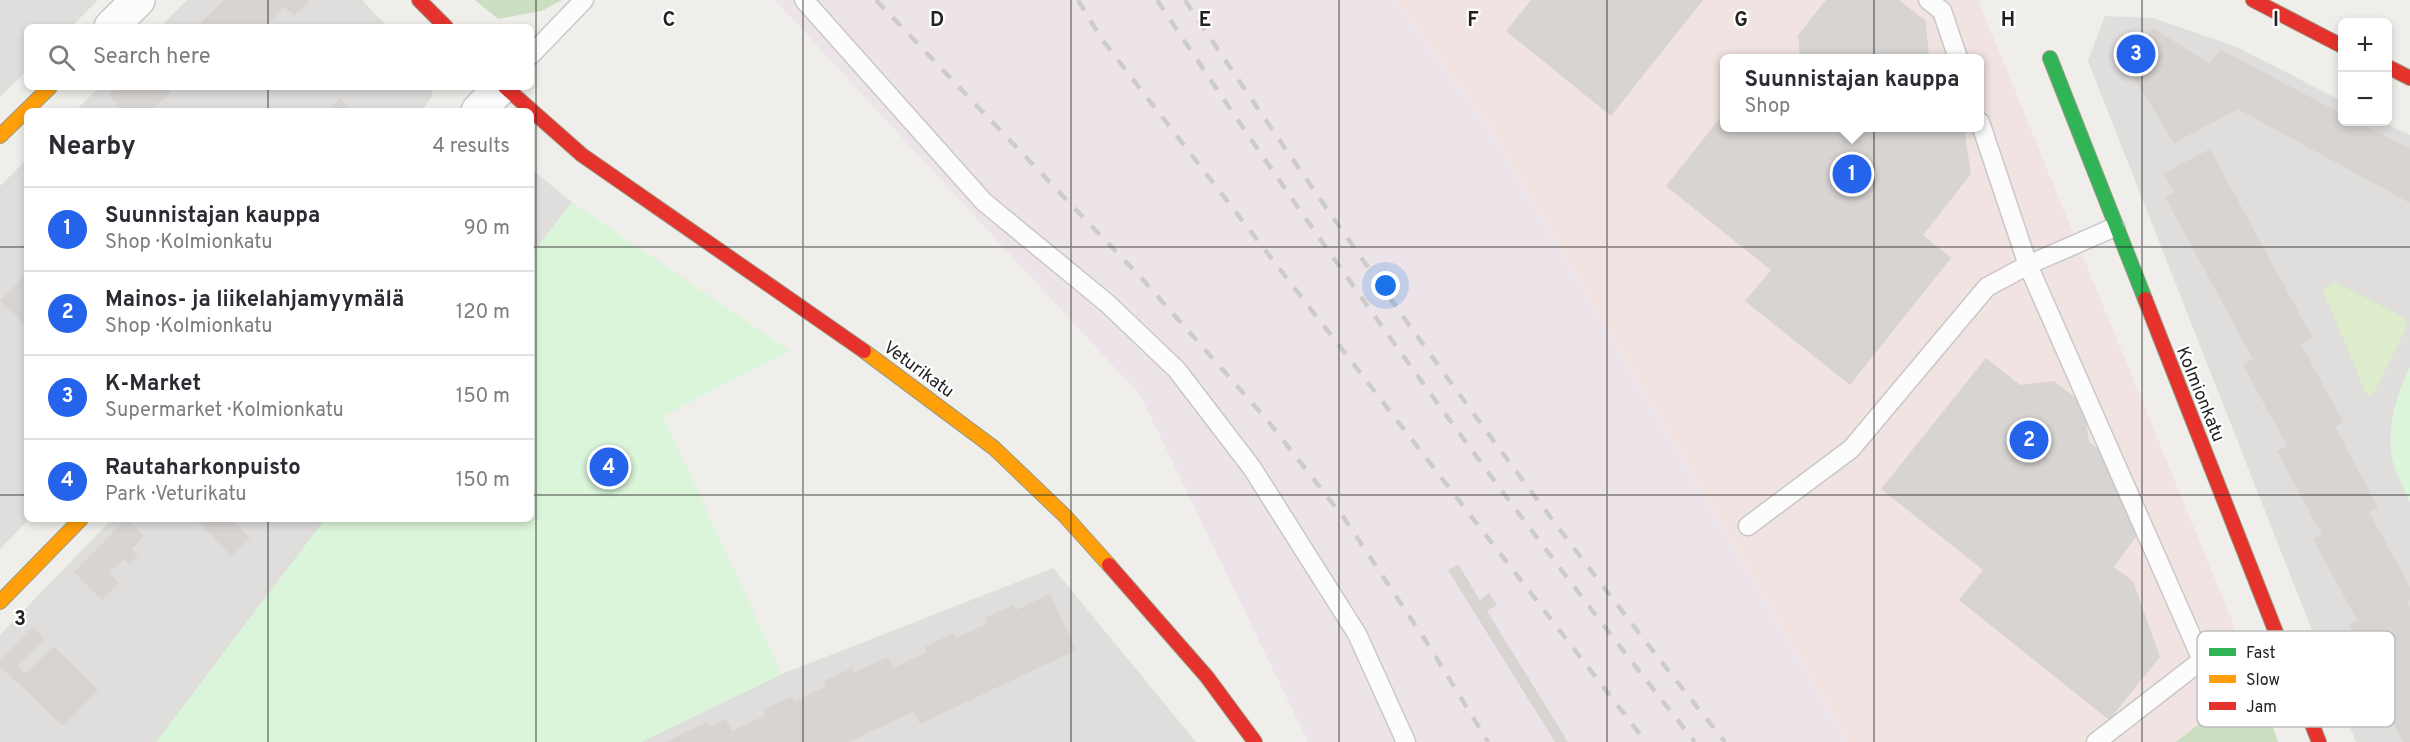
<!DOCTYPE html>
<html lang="en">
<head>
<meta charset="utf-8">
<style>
	body { margin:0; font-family:Overpass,sans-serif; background:#f2f2f3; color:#2b2b33 }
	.controls { position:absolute; right:18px; top:18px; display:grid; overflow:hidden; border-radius:9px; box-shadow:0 3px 9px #0003 }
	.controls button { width:54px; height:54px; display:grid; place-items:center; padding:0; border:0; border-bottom:2px solid #e1e1e2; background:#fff; color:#2b2b33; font:30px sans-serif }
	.you { position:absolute; left:1386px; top:286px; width:21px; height:21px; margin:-15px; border:4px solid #fff; border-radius:50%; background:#1a73e8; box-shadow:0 0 0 9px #1a73e833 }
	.badge { display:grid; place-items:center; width:39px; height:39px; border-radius:50%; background:#2563eb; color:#fff; font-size:20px; font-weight:700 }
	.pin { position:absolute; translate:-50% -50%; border:3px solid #fff; box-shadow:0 2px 6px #0006 }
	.popup { position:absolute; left:1720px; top:54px; width:264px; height:78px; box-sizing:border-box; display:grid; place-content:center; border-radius:9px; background:#fff; filter:drop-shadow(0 2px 4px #0005); font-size:20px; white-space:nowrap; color:#7c7c81 }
	.popup b { font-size:22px; color:#2b2b33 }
	.popup::after { content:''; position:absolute; left:50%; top:100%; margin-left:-12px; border:12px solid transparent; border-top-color:#fff }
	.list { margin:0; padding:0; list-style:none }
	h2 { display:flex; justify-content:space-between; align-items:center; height:78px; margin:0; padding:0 24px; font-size:26px }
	h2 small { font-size:20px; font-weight:400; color:#7c7c81 }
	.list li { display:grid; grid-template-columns:39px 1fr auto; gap:18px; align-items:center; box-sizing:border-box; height:84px; padding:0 24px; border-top:2px solid #e1e1e2 }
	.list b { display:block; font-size:22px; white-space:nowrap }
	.list p { margin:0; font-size:20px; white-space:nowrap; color:#7c7c81 }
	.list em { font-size:20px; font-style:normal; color:#7c7c81 }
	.icon { flex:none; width:33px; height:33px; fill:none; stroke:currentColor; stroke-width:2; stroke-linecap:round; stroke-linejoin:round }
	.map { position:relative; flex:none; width:2410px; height:742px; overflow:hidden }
	.search { position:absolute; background:#fff; box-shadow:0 3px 9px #0003; left:24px; top:24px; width:510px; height:66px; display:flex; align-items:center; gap:15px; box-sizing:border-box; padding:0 21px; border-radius:9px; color:#7c7c81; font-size:22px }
	.panel { position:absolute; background:#fff; box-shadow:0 3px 9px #0003; left:24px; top:108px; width:510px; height:414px; border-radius:9px }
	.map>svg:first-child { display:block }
	.residential { fill:#dfdedc }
	.commercial { fill:#f1e3e1; fill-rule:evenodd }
	.industrial { fill:#ede4e9 }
	.grass { fill:#ddeccb }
	.forest { fill:#cbdec1 }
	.park { fill:#daf5da }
	.building { fill:#d7d4d2 }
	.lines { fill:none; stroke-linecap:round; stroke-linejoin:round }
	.lane-casing { stroke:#c9c8c7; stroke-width:21 }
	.street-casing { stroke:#c9c8c7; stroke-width:36 }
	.fast-casing { stroke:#999a82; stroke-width:16 }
	.slow-casing { stroke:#999a82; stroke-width:16 }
	.jam-casing { stroke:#999a82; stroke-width:16 }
	.lane { stroke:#fdfcfc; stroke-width:18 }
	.street { stroke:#fdfcfc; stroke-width:33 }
	.fast { stroke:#30b455; stroke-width:14 }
	.slow { stroke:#ff9f0a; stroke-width:14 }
	.jam { stroke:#e5322d; stroke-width:14 }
	.rail { stroke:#ccc; stroke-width:4.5; stroke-dasharray:12 12; stroke-linecap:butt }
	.grid { fill:none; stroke:#222; stroke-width:1.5; stroke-opacity:0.55 }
	.labels { text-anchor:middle; stroke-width:4.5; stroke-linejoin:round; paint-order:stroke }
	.street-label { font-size:18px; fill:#222; stroke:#fff }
	.key { fill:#fff; stroke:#bdbdbd; stroke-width:1.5 }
	.key-label { font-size:16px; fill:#222 }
	.grid-label { font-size:20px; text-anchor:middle; font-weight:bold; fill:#222; stroke:#fff; stroke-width:4.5; stroke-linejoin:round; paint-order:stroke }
</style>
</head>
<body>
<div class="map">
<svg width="2410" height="742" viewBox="0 0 2410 742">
	<rect width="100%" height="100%" fill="#f0eeeb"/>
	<path class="residential" d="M0 0H98L71 27H27V71L0 97Z
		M187 0H362L388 27H160Z
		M2105 16 2153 18 2237 47 2342 101V122H2383L2410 135V742H2356L2088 61Z
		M99 87H431L432 96 421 111H75Z
		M27 159V519H29L0 549V186Z
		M531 169 572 202 531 255Z
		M112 519H328L157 742H0V635Z
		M1053 568 1196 742H641L782 674Z"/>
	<path class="commercial" d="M1395 0H1978L2256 679 2176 742H1848L1489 127ZM1724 58H1980V128H1724Z"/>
	<path class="industrial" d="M775 0H1395L1489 127 1848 742H1308L1140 395Z"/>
	<path class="grass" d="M2335 282 2405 318 2407 327 2373 395 2369 396 2365 391 2323 291 2327 286Z"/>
	<path class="forest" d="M475 0H562L541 11 498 19Z
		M2256 679 2278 742H2176Z"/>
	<path class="park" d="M572 202 790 351 663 416 782 674 641 742H156L325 519H531V255Z
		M2410 367V502C2404 489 2395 473 2392 458 2387 428 2396 394 2410 367Z"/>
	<path class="building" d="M224 0H306L309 2 294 16 285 6 264 27H196Z
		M1531 0H1703L1611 116 1506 31Z
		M1826 0H1899L1926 21 1929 58H1800L1798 35Z
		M2153 28 2210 64 2220 49 2342 114V122H2358L2410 149V203L2238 109 2174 143 2130 71 2119 39 2143 40Z
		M116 87H165L171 93 150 111H123L109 94Z
		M340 98 352 111H327Z
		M1724 113V128H1964L1971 174 1923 235 1951 258 1850 385 1745 301 1771 270 1666 186Z
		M2210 149 2312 337 2301 344 2343 422 2335 427 2378 507 2369 512 2410 587V600L2407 602 2410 608V742H2403L2385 709 2393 705 2349 625 2357 620 2313 539 2322 535 2277 451 2287 446 2243 365 2253 359 2165 197 2174 192 2164 173Z
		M27 273V327L0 301Z
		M1986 358 2020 385 2054 381 2084 405 2089 442 2106 454 2138 534 2114 567 2133 581 2160 657 2109 720 1959 600 1983 570 1881 489Z
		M126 519 144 536 132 549 138 555 129 564 123 559 109 573 119 583 102 600 74 572Z
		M196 519H231L250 538 231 556Z
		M1458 564 1480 600 1489 593 1497 605 1487 611 1568 742H1555L1448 570Z
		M1050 594 1076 650 920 724 914 711 849 742H665L707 722 709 727 726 719 732 731 766 715 763 710 791 697 794 702 826 686 824 681 852 668 854 673 888 657 893 668 927 652 925 647 953 633 955 639 988 623 985 618 1013 605 1016 610Z
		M33 627 44 639 18 666 26 674 53 646 98 690 63 726 0 666V660Z"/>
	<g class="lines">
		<g class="lane-casing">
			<path id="lane" d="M804 0 984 202 1108 304 1177 370 1252 468 1357 634 1406 742
				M1928 0 1942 11 1958 58
				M531 55 584 0
				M1980 122 2028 265 2202 660 2096 742
				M1748 526 1851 449 1987 287 2028 265 2115 227"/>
		</g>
		<g class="street-casing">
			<path id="street" d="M111 27 138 0
				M478 111 501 87"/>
		</g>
		<g class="fast-casing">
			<path id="fast" d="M2050 58 2145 299"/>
		</g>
		<g class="slow-casing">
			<path id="slow" d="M0 136 50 87
				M864 351 994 448 1065 516 1109 565
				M0 602 81 519"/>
		</g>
		<g class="jam-casing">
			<path id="jam" d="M419 0 446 27
				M2253 0 2342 46
				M2388 67 2410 78
				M505 87 582 155 864 351
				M2145 299 2319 742
				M1109 565 1207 677 1255 742"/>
		</g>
		<use href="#lane" class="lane"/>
		<use href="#street" class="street"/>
		<use href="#fast" class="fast"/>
		<use href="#slow" class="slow"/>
		<use href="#jam" class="jam"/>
		<path class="rail" d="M876 0 1145 282 1268 421 1344 518 1431 649 1488 742
			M1078 0 1101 38 1646 742
			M1157 0C1326 254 1505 503 1695 742
			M1185 0C1354 255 1534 503 1725 742"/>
	</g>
	<path class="grid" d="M268 0V27M536 0V742M803 0V742M1071 0V742M1339 0V742M1607 0V742M1874 0V742M2142 0V742M268 87V111M0 247H27M531 247H2410M0 495H27M531 495H2410M268 519V742"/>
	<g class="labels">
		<g class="street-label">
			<text transform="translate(919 369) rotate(36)" y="6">Veturikatu</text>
			<text transform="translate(2201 394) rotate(68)" y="6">Kolmionkatu</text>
		</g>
	</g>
	<rect x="2197" y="631" width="198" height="96" rx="9" class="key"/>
	<rect x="2209" y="648" width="27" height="8" fill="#30b455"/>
	<rect x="2209" y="675" width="27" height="8" fill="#ff9f0a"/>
	<rect x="2209" y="702" width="27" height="8" fill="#e5322d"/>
	<g class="key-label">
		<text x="2246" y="658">Fast</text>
		<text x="2246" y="685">Slow</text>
		<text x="2246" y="712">Jam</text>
	</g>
	<g class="grid-label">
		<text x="669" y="26">C</text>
		<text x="937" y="26">D</text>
		<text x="1205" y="26">E</text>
		<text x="1473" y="26">F</text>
		<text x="1741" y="26">G</text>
		<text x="2008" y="26">H</text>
		<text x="2276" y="26">I</text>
		<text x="20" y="625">3</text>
	</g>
</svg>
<div class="controls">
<button>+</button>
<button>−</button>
</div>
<div class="you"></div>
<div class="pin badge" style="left:1852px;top:174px">1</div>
<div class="popup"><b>Suunnistajan kauppa</b>Shop</div>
<div class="pin badge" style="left:2029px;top:440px">2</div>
<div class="pin badge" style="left:2136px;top:54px">3</div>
<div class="pin badge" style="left:609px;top:467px">4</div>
<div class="search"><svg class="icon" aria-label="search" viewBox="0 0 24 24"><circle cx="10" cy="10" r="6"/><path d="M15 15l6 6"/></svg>Search here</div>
<section class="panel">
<h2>Nearby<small>4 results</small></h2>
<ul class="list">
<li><span class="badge">1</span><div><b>Suunnistajan kauppa</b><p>Shop · Kolmionkatu</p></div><em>90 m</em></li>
<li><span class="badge">2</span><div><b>Mainos- ja liikelahjamyymälä</b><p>Shop · Kolmionkatu</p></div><em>120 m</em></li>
<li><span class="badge">3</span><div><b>K-Market</b><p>Supermarket · Kolmionkatu</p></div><em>150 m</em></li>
<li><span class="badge">4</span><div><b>Rautaharkonpuisto</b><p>Park · Veturikatu</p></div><em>150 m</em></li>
</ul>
</section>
</div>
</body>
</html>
